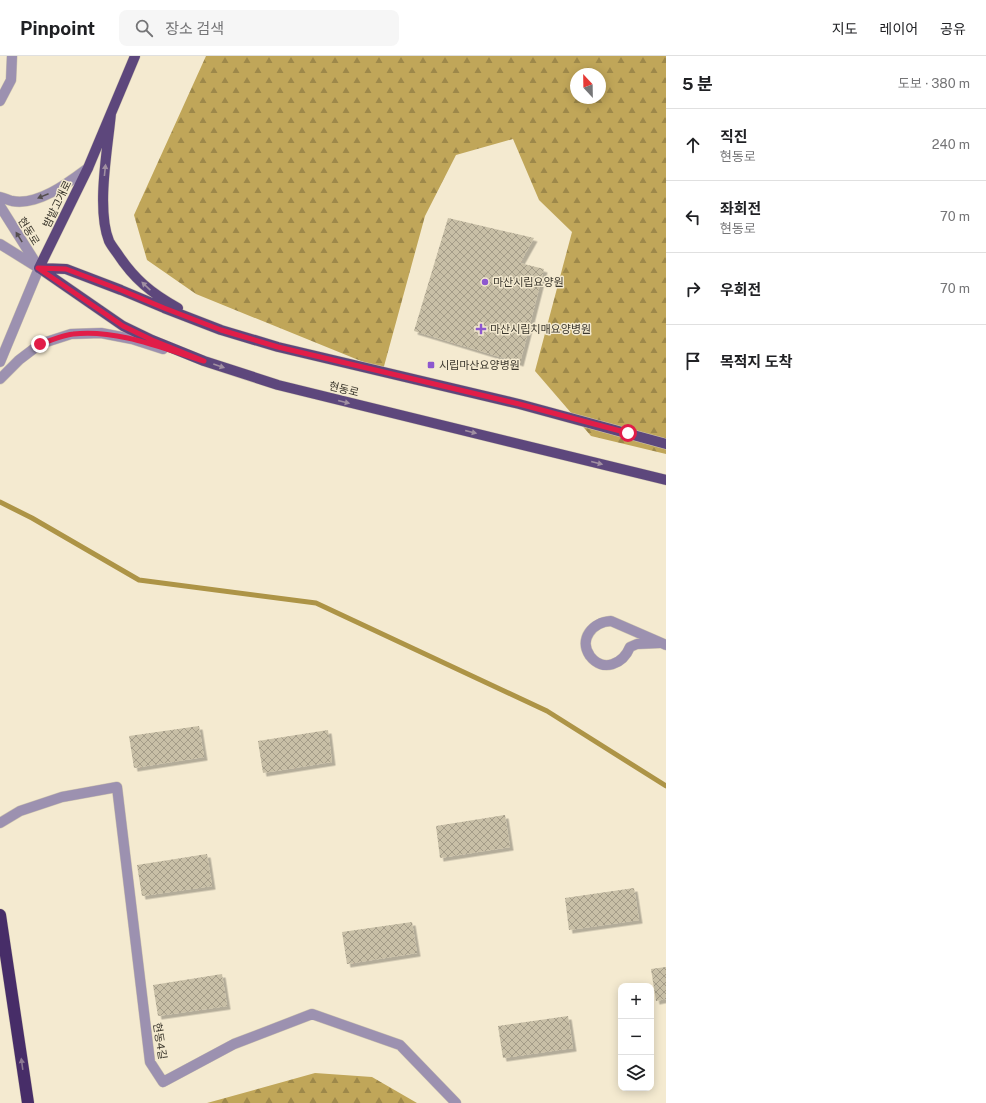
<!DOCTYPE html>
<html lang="ko">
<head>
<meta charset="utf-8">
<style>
	body { margin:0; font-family:"Public Sans","Noto Sans KR",sans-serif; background:#f6f6f6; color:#202124 }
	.controls { position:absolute; right:12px; bottom:12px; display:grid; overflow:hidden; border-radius:8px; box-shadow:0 2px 10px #0003 }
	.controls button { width:36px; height:36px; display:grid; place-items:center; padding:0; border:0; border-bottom:1px solid #e0e0e0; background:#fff; color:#202124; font:20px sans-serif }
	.compass { position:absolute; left:570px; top:12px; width:36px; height:36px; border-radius:50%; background:#fff; box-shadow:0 2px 10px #0003; rotate:338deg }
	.stop { position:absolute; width:12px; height:12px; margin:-9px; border:3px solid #e11d48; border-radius:50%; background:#fff }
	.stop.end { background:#e11d48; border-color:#fff; box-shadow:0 1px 4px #0008 }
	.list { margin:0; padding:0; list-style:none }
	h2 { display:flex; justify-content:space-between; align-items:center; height:52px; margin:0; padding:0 16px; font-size:17px }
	h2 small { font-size:13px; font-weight:400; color:#757577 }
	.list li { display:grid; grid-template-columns:26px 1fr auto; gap:12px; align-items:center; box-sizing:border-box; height:72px; padding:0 16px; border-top:1px solid #e0e0e0 }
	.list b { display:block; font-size:15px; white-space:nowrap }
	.list p { margin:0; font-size:13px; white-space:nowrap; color:#757577 }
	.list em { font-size:13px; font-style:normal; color:#757577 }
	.icon { flex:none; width:22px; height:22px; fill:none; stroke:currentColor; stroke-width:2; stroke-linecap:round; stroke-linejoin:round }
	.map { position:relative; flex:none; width:666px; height:1047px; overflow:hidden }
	header { display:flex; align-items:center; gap:24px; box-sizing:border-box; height:56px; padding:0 20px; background:#fff; border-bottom:1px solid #e0e0e0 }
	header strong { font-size:19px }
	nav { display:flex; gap:22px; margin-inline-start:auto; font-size:14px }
	.search { width:280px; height:36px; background:#f6f6f6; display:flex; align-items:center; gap:10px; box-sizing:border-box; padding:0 14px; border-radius:8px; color:#757577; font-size:15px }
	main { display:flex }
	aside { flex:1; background:#fff }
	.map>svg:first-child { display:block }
	.forest { fill:url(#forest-firs); fill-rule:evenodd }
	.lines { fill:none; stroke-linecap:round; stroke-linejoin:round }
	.stream { stroke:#ad9446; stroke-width:5 }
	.building { fill:url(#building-cross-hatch); filter:url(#shadow) }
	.minor-casing { stroke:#cfc6b0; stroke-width:11 }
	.major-casing { stroke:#cfc6b0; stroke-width:11 }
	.highway-casing { stroke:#cfc6b0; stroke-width:13 }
	.minor { stroke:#9c91b0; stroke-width:10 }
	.major { stroke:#5d477c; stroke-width:10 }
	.highway { stroke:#472d68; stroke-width:12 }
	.oneway { fill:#a190a2 }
	.oneway2 { fill:#544e4e }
	.oneway3 { fill:#8c7992 }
	.route { stroke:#e11d48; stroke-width:5 }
	.poi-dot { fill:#8d57cf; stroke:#f4ead0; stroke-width:1.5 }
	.labels { text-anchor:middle; stroke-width:3; stroke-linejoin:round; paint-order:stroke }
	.street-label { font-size:11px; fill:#3c382e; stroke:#f4ead0 }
	.poi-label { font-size:11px; fill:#3c382e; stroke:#f4ead0; text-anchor:start }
</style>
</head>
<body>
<header>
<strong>Pinpoint</strong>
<div class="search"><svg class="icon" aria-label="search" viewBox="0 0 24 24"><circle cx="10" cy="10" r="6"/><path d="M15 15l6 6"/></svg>장소 검색</div>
<nav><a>지도</a><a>레이어</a><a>공유</a></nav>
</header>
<main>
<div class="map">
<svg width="666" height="1047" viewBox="0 0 666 1047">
	<defs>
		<pattern id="forest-firs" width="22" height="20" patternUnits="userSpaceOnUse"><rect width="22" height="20" fill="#c0a659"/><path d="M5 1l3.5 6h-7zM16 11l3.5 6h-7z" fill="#9d884a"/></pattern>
		<pattern id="building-cross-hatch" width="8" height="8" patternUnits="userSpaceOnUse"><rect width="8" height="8" fill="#c8bfa6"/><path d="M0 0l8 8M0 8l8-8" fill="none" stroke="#a49c88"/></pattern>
		<filter id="shadow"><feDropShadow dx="3.5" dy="3.5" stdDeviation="0" flood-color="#0004"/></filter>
	</defs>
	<rect width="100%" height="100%" fill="#f4ead0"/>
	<path class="forest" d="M206 0H666V398L591 380 535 315 572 176 539 144 513 83 456 99 425 160 383 314 196 238 147 204 134 159ZM576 18H600V42H576Z
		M315 1017 372 1021 417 1047H207Z"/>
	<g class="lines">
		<path class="stream" d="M0 446 32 462 139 524 316 547 547 655 666 730"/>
	</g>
	<path class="building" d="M448 162 534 182 520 207 544 213 520 307 414 275Z
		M199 670 204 701 134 712 129 680Z
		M328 674 332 706 263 717 258 685Z
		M505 759 510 791 440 802 436 770Z
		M207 798 212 830 142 840 137 809Z
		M634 832 639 864 569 874 565 842Z
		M412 866 417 897 347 908 342 876Z
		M666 911V943L656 945 651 913Z
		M222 918 227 950 158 960 153 929Z
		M568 960 573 992 503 1002 498 970Z"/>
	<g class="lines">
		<g class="minor-casing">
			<path id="minor" d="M0 45 11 24 12 0
				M0 141C4 142 8 144 12 145 38 150 68 127 88 112
				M0 150 39 212
				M0 188 37 211
				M0 306 39 212
				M0 323 19 304 40 288 71 278 101 277 132 283 163 293
				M660 587 637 588 630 591C623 608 603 617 590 600 578 583 593 566 611 565L666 589
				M0 767 20 755 62 741 117 731 150 1006 163 1026 234 988 312 958 400 989 456 1047"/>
		</g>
		<g class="major-casing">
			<path id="major" d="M111 57C108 91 96 153 109 185 111 189 114 193 117 197 134 223 151 237 178 252
				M39 212 123 270 152 284 204 305 278 329 666 424
				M39 212 66 213 121 234 164 252 221 274 278 291 519 348 666 388
				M39 212 88 112 135 0"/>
		</g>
		<g class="highway-casing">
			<path id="highway" d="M0 859 28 1047"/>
		</g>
		<use href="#minor" class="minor"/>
		<use href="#major" class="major"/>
		<use href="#highway" class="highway"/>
	</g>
	<defs><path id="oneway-solid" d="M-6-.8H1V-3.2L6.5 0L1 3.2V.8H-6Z"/></defs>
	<g class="oneway">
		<use href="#oneway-solid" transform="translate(105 114) rotate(-84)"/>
		<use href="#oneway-solid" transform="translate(146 230) rotate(-137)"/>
		<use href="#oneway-solid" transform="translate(219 310) rotate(19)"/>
		<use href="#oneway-solid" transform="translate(344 346) rotate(14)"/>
		<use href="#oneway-solid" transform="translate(471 376) rotate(14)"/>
		<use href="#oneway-solid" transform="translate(597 407) rotate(14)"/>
	</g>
	<g class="oneway2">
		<use href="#oneway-solid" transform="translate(43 140) rotate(158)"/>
		<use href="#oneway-solid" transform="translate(19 181) rotate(-122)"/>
	</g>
	<use class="oneway3" href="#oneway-solid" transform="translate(22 1008) rotate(-98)"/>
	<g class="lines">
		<path class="route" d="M40 288C50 285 62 279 73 278 117 273 162 292 204 305L152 284 123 270 38 212 66 213 121 234 164 252 221 274 278 291 519 348 628 377"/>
	</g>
	<g class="poi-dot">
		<circle cx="485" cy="226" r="4"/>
		<path d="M479 267h4v4h4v4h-4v4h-4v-4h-4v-4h4z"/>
		<rect x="427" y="305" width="8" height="8" rx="2"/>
	</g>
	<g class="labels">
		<g class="street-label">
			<text transform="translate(57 148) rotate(-64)" y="4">밤밭고개로</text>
			<text transform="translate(29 175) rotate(58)" y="4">현동로</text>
			<text transform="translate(344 333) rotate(14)" y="4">현동로</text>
			<text transform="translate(160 985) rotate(81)" y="4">현동4길</text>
		</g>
		<g class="poi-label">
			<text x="493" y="230">마산시립요양원</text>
			<text x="490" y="277">마산시립치매요양병원</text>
			<text x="439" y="313">시립마산요양병원</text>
		</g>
	</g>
</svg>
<div class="controls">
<button>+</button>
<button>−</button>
<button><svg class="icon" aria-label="layers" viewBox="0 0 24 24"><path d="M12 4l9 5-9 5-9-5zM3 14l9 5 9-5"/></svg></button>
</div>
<svg class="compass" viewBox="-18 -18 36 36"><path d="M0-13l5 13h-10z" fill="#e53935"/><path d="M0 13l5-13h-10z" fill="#757577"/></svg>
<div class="stop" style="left:628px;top:377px"></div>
<div class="stop end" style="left:40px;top:288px"></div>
</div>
<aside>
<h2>5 분<small>도보 · 380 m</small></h2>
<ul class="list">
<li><svg class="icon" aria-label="ahead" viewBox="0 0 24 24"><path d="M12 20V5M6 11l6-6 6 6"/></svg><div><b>직진</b><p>현동로</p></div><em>240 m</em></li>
<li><svg class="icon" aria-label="left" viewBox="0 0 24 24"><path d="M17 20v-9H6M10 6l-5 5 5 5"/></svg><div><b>좌회전</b><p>현동로</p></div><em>70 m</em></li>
<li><svg class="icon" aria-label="right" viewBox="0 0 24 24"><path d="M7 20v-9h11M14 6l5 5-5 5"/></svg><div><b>우회전</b></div><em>70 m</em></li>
<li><svg class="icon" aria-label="arrive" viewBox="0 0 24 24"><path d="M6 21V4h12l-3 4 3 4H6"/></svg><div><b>목적지 도착</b></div></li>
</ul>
</aside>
</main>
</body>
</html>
